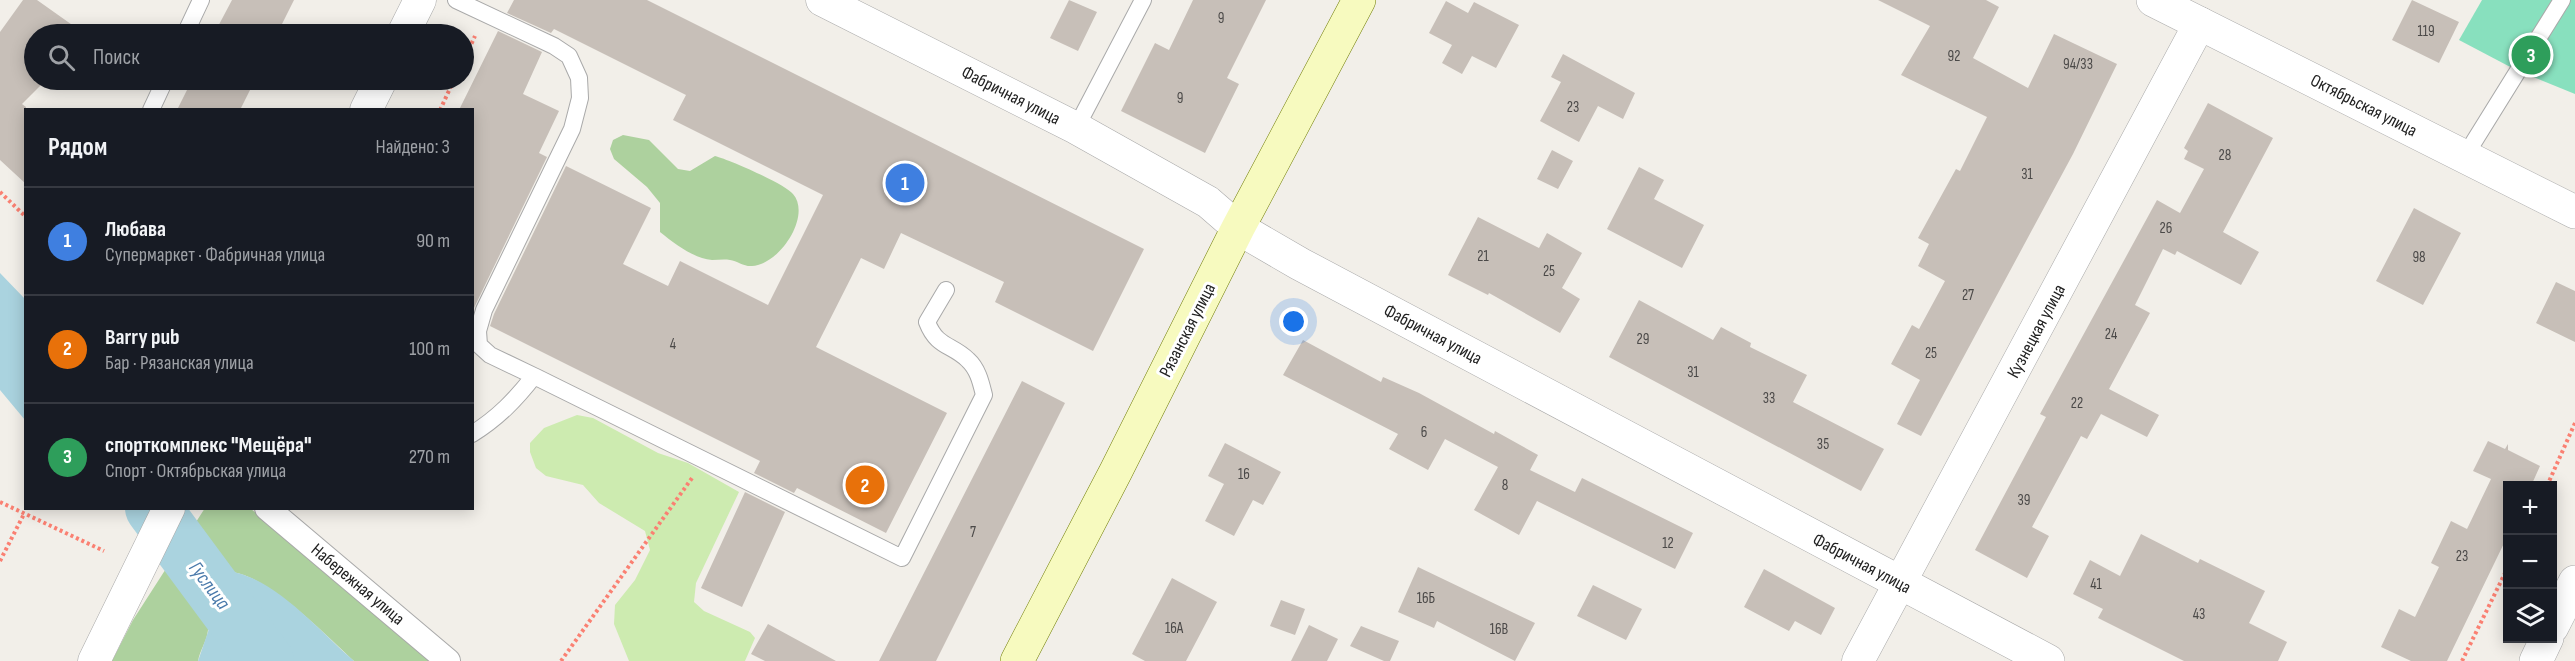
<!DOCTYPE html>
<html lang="ru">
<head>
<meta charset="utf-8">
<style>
	body { margin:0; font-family:"Sofia Sans Condensed",sans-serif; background:#242831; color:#f1f3f6 }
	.controls { position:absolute; right:18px; bottom:18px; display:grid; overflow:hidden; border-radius:0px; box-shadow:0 3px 15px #0003 }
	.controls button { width:54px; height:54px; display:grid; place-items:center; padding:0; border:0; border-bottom:2px solid #363941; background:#171b24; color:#f1f3f6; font:30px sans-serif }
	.you { position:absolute; left:1294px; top:322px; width:21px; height:21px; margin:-15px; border:4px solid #fff; border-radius:50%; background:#1a73e8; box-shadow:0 0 0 9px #1a73e833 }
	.badge { display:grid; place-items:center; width:39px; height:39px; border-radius:50%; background:#b45309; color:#fff; font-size:20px; font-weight:700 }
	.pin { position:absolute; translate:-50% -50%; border:3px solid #fff; box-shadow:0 2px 6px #0006 }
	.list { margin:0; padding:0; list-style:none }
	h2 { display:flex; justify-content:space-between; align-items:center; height:78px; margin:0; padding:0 24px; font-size:26px }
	h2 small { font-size:20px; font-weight:400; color:#9ea1a6 }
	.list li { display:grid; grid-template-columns:39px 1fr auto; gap:18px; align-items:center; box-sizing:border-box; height:108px; padding:0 24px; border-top:2px solid #363941 }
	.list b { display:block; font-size:22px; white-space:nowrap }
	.list p { margin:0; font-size:20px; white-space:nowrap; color:#9ea1a6 }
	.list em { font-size:20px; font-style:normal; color:#9ea1a6 }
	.icon { flex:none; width:33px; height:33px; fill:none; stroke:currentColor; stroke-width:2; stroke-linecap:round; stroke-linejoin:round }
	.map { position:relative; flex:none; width:2575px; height:661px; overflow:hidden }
	.search { position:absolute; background:#171b24; box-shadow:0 3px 15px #0003; left:24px; top:24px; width:450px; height:66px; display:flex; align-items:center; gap:15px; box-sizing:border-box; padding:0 21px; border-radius:33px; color:#9ea1a6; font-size:22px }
	.panel { position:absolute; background:#171b24; box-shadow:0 3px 15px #0003; left:24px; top:108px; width:450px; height:402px; border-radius:0px }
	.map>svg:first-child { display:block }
	.grass { fill:#cdebb0 }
	.forest { fill:#add19e }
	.pitch { fill:#88e0be }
	.water { fill:#aad3df }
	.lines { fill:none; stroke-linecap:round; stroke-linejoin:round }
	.river { stroke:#aad3df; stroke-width:56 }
	.building { fill:#c7bfb8 }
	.service-casing { stroke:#a9a9a9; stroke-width:18 }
	.pedestrian-casing { stroke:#a9a9a9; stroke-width:26 }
	.minor-casing { stroke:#a9a9a9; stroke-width:33 }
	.tertiary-casing { stroke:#a9a9a9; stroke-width:34 }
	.secondary-casing { stroke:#707d05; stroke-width:34 }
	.path { stroke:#fa8072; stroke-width:4; stroke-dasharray:3 3; stroke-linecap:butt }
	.service { stroke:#fff; stroke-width:16 }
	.pedestrian { stroke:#fff; stroke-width:24 }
	.minor { stroke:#fff; stroke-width:32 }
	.tertiary { stroke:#fff; stroke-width:33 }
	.secondary { stroke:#f7fabf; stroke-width:33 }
	.labels { text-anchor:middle; stroke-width:6; stroke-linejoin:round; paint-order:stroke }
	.number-label { font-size:15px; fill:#4b4948 }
	.street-label { font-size:18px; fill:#222; stroke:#fff }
	.water-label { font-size:20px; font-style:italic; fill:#4a7aab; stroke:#fff }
</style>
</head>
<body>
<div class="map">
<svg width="2575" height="661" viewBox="0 0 2575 661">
	<rect width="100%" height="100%" fill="#f2efe9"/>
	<path class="grass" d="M577 415 593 418 658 453 688 463 739 492 696 583 694 602 704 611 750 632 755 638 745 661H629L614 624 615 605 635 580 650 550 645 531 599 503 583 485 546 476 536 468 530 452V443L544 428Z"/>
	<path class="forest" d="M623 135 649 140 678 169 690 171 715 156C730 160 785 184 793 194 812 216 779 265 752 266 745 267 737 261 730 260 724 259 718 260 712 260 693 258 675 244 660 232V203L647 187 614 159 610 149 613 140Z
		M205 508 251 509 320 563 433 661H354C331 641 230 533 205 586 194 610 210 613 208 630 207 641 200 650 198 661H112L133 620Z"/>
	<path class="pitch" d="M2482 0H2575V94L2516 70 2459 40Z"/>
	<path class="water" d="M0 273 25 299V420L0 390Z
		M223 571C270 572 319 631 354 661H198L209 629 200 602 201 594 207 583Z"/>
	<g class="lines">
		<path class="river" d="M153 508 266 661"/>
	</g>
	<path class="building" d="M23 0H37L85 34H34V80H46L22 104 26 107V184L0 160V32Z
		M232 0H294L277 34H214Z
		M514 0H647L1144 249 1093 351 995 302 1004 282 901 233 884 269 861 258 816 347 947 413 886 533 797 488 794 493 754 473 760 461 490 326 494 314 566 166 651 208 623 264 668 286 680 261 768 305 823 195 673 120 686 95 554 29 551 33 507 13Z
		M1069 0 1097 12 1078 51 1050 38Z
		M1193 0H1266L1227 78 1239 84 1205 153 1121 111 1155 43 1169 50Z
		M1878 0H1986L1999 7 1973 58 2028 88 2054 34 2117 64 2073 154 1921 436 1897 424 1920 380 1891 364 1912 325 1919 329 1945 281 1918 266 1929 244 1918 238 1956 169 1960 171 1987 117 1901 75 1930 26Z
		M2412 0 2459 22 2439 63 2392 40Z
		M1446 1 1468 13 1474 2 1519 25 1496 68 1472 56 1462 74 1442 63 1452 45 1429 33Z
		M498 31 542 52 523 94 559 111 539 153 547 157 472 312V110H459Z
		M1563 54 1635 93 1623 119 1598 106 1579 142 1540 121 1561 82 1551 77Z
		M192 80H255L240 110H177Z
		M2208 103 2273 138 2223 232 2259 252 2241 285 2177 251 2175 255 2163 249 2135 305 2150 313 2109 389 2159 415 2147 437 2101 414 2087 439 2081 436 2032 527 2049 536 2027 578 1975 550 2046 417 2040 414 2157 200 2180 213 2204 169 2184 159 2188 151 2184 148Z
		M1552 150 1573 161 1558 189 1537 179Z
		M1639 167 1664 180 1654 199 1704 225 1682 268 1607 229Z
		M2414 208 2461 233 2423 305 2376 281Z
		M1478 217 1539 248 1547 233 1582 253 1562 288 1580 299 1560 333 1489 293 1488 295 1448 275Z
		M2556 282 2575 291V342L2536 323Z
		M1639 300 1713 340 1721 327 1751 343 1750 347 1807 375 1793 402 1884 449 1861 491 1609 357Z
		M1303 340 1381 382 1383 377 1419 393 1494 434 1495 431 1538 455 1530 470 1575 492 1582 478 1693 533 1675 569 1537 501 1519 535 1474 510 1498 467 1445 439 1428 470 1389 449 1398 434 1283 375Z
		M1022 381 1065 403 936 661H879Z
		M2488 441 2505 449 2508 444V450L2540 466 2531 486H2508V535L2447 661H2411L2381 647 2399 609 2415 617 2439 567 2431 563 2451 521 2467 529 2491 479 2473 471Z
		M1225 443 1281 472 1263 505 1253 500 1234 536 1205 521 1224 484 1208 476Z
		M745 492 785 512 742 607 701 588Z
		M2141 534 2198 563 2200 559 2265 591 2249 623 2287 642 2278 661H2184L2098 618 2103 609 2073 594 2090 560 2120 576Z
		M1418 567 1535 623 1515 661 1437 621 1434 628 1398 612Z
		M1764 569 1835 608 1821 635 1795 621 1789 631 1744 607Z
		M1172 578 1217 602 1186 661H1145L1132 654Z
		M1593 585 1642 609 1626 640 1577 616Z
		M1281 600 1305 609 1295 635 1270 626Z
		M768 624 836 661H765L751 654Z
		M1309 625 1338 639 1327 661H1291Z
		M1361 626 1399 641 1390 661H1384L1350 646Z"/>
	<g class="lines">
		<g class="service-casing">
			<path id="service" d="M456 0 554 46 569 56 579 78 580 98 572 129 484 310 478 331 479 345 490 355 534 376
				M185 34 201 0
				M151 110 165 80
				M1076 128 1143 0
				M2465 156 2562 0
				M472 434C498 418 516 399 534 376L902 558 984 395C981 383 978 369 968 360 952 344 937 348 927 322L946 290"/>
		</g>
		<g class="pedestrian-casing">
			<path id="pedestrian" d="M267 508 448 661"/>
		</g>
		<g class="minor-casing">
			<path id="minor" d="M822 0 1076 128 1208 202 1238 228
				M403 34 420 0
				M366 110 381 80
				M94 661 169 508
				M1858 661 2200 23"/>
		</g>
		<g class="tertiary-casing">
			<path id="tertiary" d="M2153 0 2575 212
				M1238 228 1300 264 2048 661
				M2552 627 2575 582
				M2536 661 2547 638"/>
		</g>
		<g class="secondary-casing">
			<path id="secondary" d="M1017 661 1116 471 1238 228 1359 0"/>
		</g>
		<path class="path" d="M464 60 475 36
			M440 110 454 80
			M0 192 26 217
			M2547 486 2575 423
			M0 502 104 551
			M0 561 24 514
			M561 661 692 478
			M2462 661 2508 567"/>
		<use href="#service" class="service"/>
		<use href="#pedestrian" class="pedestrian"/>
		<use href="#minor" class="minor"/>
		<use href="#tertiary" class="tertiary"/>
		<use href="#secondary" class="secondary"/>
	</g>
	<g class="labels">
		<g class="number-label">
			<text x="1221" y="23">9</text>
			<text x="2426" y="36">119</text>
			<text x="1954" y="61">92</text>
			<text x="2078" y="69">94/33</text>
			<text x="1180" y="103">9</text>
			<text x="1573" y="112">23</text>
			<text x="2225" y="160">28</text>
			<text x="2027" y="179">31</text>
			<text x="2166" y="233">26</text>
			<text x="1483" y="261">21</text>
			<text x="2419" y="262">98</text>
			<text x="1549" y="276">25</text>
			<text x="1968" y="300">27</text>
			<text x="2111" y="339">24</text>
			<text x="1643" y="344">29</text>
			<text x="673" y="349">4</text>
			<text x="1931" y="358">25</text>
			<text x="1693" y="377">31</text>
			<text x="1769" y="403">33</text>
			<text x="2077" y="408">22</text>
			<text x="1424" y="437">6</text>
			<text x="1823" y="449">35</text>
			<text x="1244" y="479">16</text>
			<text x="1505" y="490">8</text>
			<text x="2024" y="505">39</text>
			<text x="973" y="537">7</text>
			<text x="1668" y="548">12</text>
			<text x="2462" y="561">23</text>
			<text x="2096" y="589">41</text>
			<text x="1426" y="603">16Б</text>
			<text x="2199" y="619">43</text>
			<text x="1174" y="633">16А</text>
			<text x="1499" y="634">16В</text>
		</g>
		<g class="street-label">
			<text transform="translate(1011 95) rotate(27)" y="6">Фабричная улица</text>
			<text transform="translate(2364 105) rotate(27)" y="6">Октябрьская улица</text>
			<text transform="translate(1187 330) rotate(-63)" y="6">Рязанская улица</text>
			<text transform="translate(2036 331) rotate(-62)" y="6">Кузнецкая улица</text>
			<text transform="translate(1433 334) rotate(28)" y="6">Фабричная улица</text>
			<text transform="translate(1862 563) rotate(28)" y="6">Фабричная улица</text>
			<text transform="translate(358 584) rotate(40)" y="6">Набережная улица</text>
		</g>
		<g class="water-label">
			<text transform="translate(210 585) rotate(53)" y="7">Гуслица</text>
		</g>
	</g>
</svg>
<div class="controls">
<button>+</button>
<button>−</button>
<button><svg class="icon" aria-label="layers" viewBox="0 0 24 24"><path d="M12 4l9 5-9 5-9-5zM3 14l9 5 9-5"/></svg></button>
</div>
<div class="you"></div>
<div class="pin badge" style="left:905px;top:183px;background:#3f7fe0">1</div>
<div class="pin badge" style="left:865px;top:485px;background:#e8710a">2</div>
<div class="pin badge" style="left:2531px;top:55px;background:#2e9e5b">3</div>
<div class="search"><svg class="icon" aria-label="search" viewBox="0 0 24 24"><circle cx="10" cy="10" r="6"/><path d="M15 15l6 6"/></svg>Поиск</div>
<section class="panel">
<h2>Рядом<small>Найдено: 3</small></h2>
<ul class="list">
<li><span class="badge" style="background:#3f7fe0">1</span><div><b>Любава</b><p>Супермаркет · Фабричная улица</p></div><em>90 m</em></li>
<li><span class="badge" style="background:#e8710a">2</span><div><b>Barry pub</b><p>Бар · Рязанская улица</p></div><em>100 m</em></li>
<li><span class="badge" style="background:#2e9e5b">3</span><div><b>спорткомплекс &quot;Мещёра&quot;</b><p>Спорт · Октябрьская улица</p></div><em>270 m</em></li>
</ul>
</section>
</div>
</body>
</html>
